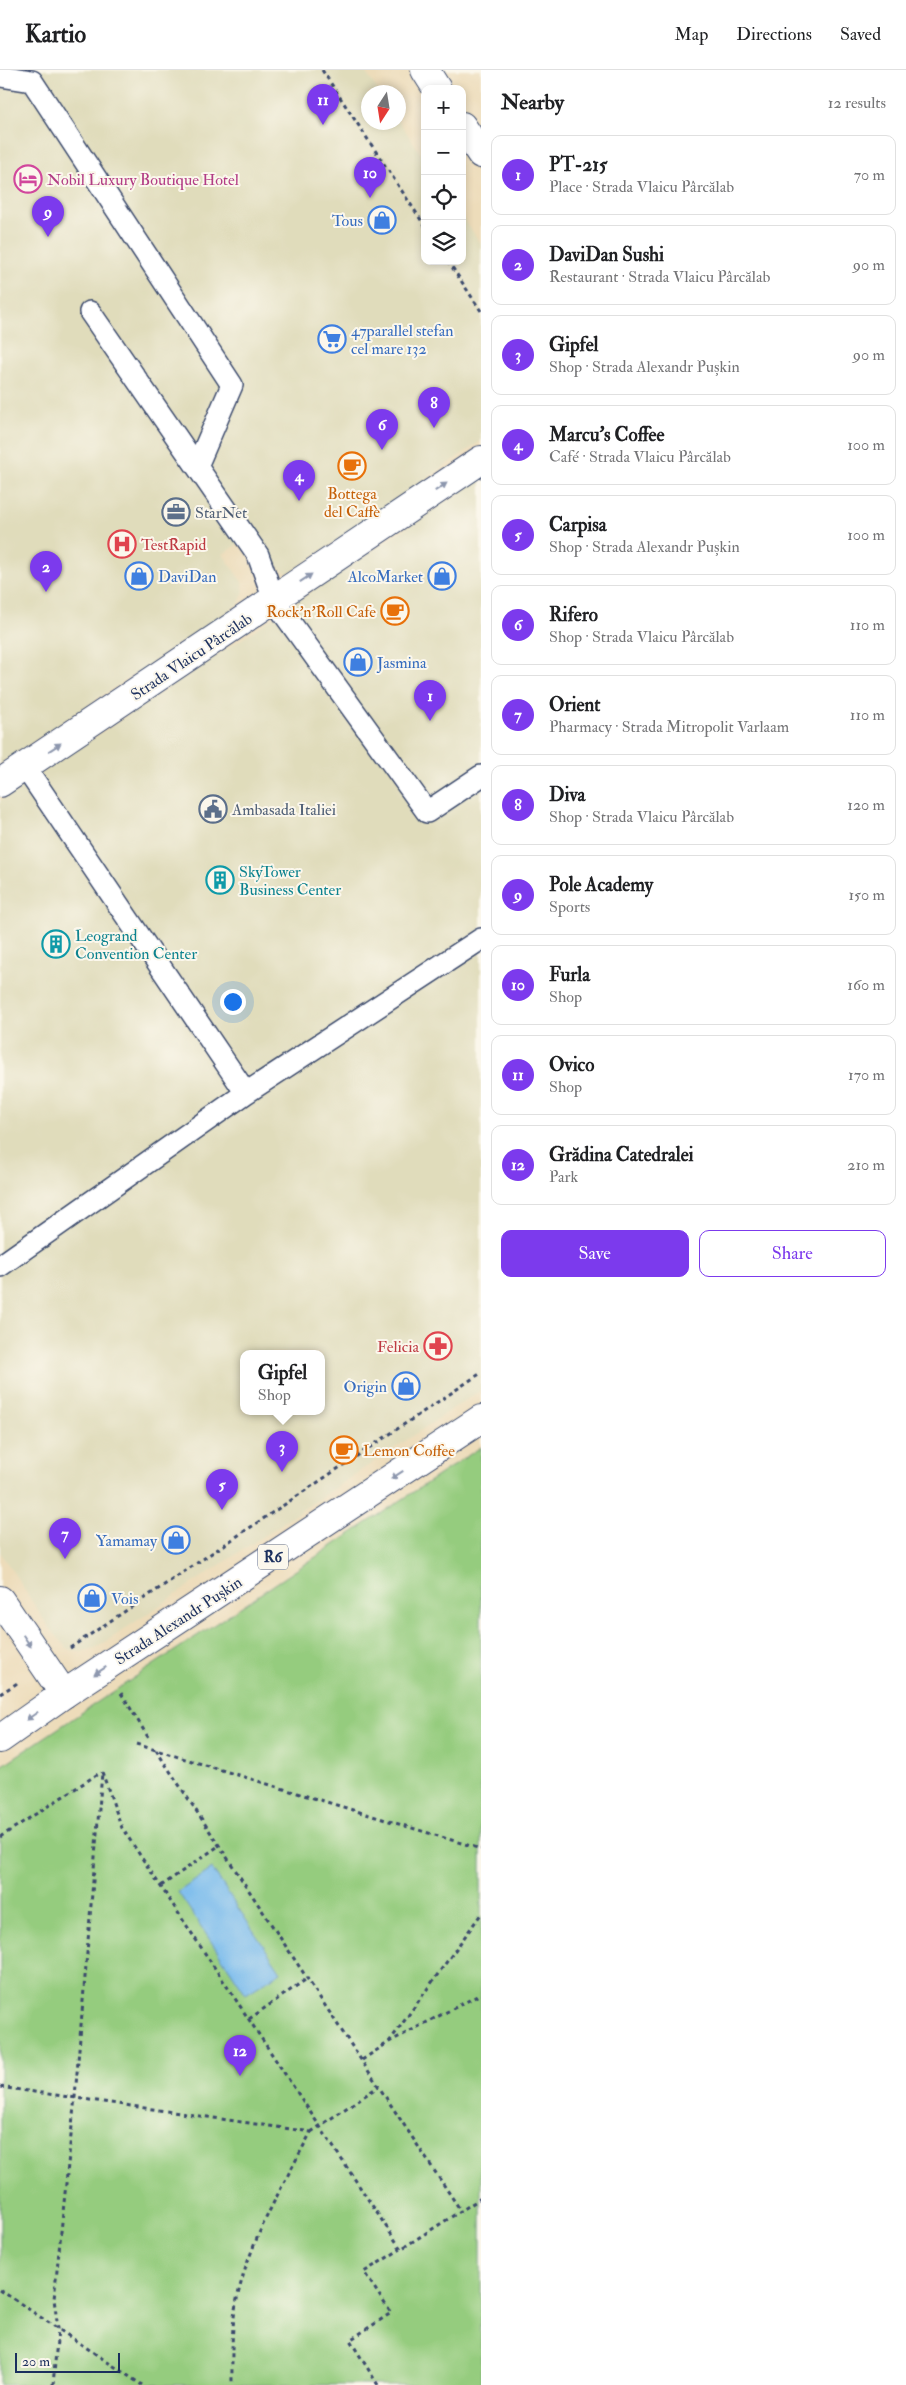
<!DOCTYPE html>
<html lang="en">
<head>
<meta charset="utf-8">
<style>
	body { margin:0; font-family:"IM FELL Double Pica",serif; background:#f6f6f6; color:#202124 }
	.controls { position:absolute; right:15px; top:15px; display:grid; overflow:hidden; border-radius:10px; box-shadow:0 2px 8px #0003 }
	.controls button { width:45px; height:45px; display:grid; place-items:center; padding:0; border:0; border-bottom:1px solid #e0e0e0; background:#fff; color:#202124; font:25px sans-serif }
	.compass { position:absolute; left:361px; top:15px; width:45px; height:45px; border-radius:50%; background:#fff; box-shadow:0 2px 8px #0003; rotate:192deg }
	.scale { position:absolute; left:15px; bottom:12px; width:105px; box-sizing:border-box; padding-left:5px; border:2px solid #1b2f5e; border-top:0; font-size:14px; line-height:18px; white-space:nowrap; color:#1b2f5e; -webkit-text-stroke:4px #fbf7ec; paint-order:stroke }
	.you { position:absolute; left:232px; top:931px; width:18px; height:18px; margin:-12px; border:4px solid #fff; border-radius:50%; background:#1a73e8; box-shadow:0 0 0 8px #1a73e833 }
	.badge { display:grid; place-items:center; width:32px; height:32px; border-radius:50%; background:#7c3aed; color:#fff; font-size:16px; font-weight:700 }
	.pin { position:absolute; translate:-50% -41px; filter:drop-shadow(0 1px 2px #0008) }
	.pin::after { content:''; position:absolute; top:26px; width:18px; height:15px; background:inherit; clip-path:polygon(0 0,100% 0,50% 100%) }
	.popup { position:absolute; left:240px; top:1280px; width:85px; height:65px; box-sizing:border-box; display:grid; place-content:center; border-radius:10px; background:#fff; filter:drop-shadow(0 1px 4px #0005); font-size:16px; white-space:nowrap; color:#757577 }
	.popup b { font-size:19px; color:#202124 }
	.popup::after { content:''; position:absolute; left:50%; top:100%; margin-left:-10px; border:10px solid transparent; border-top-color:#fff }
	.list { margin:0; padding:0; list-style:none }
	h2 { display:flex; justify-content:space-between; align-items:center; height:65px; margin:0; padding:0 20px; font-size:21px }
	h2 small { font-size:16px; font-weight:400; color:#757577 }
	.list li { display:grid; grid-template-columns:32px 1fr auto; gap:15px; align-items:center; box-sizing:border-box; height:80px; margin:0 10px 10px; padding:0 10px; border:1px solid #e0e0e0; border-radius:10px }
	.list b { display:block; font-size:19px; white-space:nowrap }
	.list p { margin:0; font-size:16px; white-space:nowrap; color:#757577 }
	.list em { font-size:16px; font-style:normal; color:#757577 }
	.actions { display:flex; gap:10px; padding:15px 20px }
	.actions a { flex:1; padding:11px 0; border:1px solid #7c3aed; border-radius:10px; text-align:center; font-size:18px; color:#7c3aed }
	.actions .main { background:#7c3aed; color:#fff }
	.icon { flex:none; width:28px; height:28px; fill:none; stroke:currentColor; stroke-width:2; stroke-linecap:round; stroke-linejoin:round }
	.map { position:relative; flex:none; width:481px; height:2315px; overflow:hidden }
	header { display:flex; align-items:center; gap:30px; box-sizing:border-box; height:70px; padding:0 25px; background:#fff; border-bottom:1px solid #e0e0e0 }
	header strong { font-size:24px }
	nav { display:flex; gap:28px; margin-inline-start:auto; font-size:18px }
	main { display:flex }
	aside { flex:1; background:#fff }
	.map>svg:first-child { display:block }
	.built { fill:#e0dcbb; fill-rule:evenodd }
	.green { fill:#95cc7e; stroke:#587e6e }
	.water { fill:#76b9ec; stroke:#4874a5 }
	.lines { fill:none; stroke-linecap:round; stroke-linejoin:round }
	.service-casing { stroke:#3a496c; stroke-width:24 }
	.minor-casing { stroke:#3a496c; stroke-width:30 }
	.primary-casing { stroke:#3a496c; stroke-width:30 }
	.path { stroke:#3a496c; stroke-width:3; stroke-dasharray:4 4; stroke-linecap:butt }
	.service { stroke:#fff; stroke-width:21 }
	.minor { stroke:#fff; stroke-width:28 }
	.primary { stroke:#fff; stroke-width:28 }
	.oneway { fill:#8d97ae }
	.labels { text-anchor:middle; stroke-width:4; stroke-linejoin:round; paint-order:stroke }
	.shield { fill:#fbf7ec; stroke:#5e6b89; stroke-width:1 }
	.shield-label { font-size:15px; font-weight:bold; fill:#1b2f5e }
	.hotel-label { font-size:16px; fill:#b23c85; stroke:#fbf7ec; text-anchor:start }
	.shop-label { font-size:16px; fill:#366cbe; stroke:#fbf7ec; text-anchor:end }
	.food-label { font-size:16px; fill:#c56008; stroke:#fbf7ec }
	.service-label { font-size:16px; fill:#4e5e75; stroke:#fbf7ec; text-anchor:start }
	.health-label { font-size:16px; fill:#be3a42; stroke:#fbf7ec; text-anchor:start }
	.street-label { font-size:16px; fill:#1b2f5e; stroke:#fbf7ec }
	.culture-label { font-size:16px; fill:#0d838f; stroke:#fbf7ec; text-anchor:start }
</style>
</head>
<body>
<header>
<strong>Kartio</strong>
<nav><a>Map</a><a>Directions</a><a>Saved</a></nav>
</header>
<main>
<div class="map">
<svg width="481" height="2315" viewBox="0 0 481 2315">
	<rect width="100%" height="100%" fill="#fbf7ec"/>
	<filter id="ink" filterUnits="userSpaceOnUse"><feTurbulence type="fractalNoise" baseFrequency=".02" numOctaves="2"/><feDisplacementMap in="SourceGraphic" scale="10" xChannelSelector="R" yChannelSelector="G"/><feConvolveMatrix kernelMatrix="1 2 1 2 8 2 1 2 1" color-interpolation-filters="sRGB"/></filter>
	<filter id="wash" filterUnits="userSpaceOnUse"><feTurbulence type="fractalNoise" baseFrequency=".0096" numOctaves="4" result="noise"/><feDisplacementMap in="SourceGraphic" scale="20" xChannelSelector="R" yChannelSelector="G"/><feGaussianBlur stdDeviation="1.12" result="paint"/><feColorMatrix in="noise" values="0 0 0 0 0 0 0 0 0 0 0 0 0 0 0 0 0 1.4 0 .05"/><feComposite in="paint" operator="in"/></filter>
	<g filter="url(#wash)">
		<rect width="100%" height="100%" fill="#eddcba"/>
		<path class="built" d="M0 0H364L379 22H368V52L399 51 425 90V191H462V146L481 174V371L291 502 287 503 278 497 255 463 223 484 242 512 244 521 239 534 0 694Z
			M481 408V1320L98 1577 80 1582 68 1579 48 1556 0 1482V731ZM243 1283H321V1341H243Z"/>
		<path class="green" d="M481 1377V2315H0V1697Z"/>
		<path class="water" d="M212 1799 281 1902 246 1924 178 1822Z"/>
	</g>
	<g filter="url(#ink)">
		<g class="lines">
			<g class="service-casing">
				<path id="service" d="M0 6 32 11 232 315 197 396
					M90 242 258 485 274 530 427 742 481 706
					M246 1023 481 869
					M0 1196 246 1023 25 697"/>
			</g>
			<g class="minor-casing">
				<path id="minor" d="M0 713 481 390
					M0 1530 64 1624"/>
			</g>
			<g class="primary-casing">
				<path id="primary" d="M425 0 437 19
					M462 56 481 84
					M0 1669 64 1624 481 1349"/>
			</g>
			<path class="path" d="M322 0 425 156
				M448 191 481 241
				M70 1578 481 1303
				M121 1623 148 1667
				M0 1624 19 1612
				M136 1674 481 1779
				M156 1680 461 2141
				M102 1702 122 1758 401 2179 481 2128
				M0 1767 101 1702
				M161 1816 220 1775
				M249 1949 308 1908
				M389 1972 481 1844
				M362 1990 389 1972 481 1924
				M0 2017 311 2062C282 2117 248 2173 236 2234 231 2261 232 2288 232 2315
				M311 2062 379 2016
				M0 2220 142 2315
				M53 2315 58 2259 54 2229 75 2027 102 1703
				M378 2315 350 2270 391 2243 364 2202 401 2179"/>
			<use href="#service" class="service"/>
			<use href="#minor" class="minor"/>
			<use href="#primary" class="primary"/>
		</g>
		<defs><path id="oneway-solid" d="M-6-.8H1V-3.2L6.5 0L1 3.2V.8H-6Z" transform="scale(1.25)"/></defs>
		<g class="oneway">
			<use href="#oneway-solid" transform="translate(441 417) rotate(-34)"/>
			<use href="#oneway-solid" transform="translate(306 508) rotate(-34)"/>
			<use href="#oneway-solid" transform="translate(55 677) rotate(-34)"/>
			<use href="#oneway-solid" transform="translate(397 1405) rotate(147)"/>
			<use href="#oneway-solid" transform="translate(27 1571) rotate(56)"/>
			<use href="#oneway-solid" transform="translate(100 1601) rotate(147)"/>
			<use href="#oneway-solid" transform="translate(32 1646) rotate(145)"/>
		</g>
	</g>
	<defs>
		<g id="hotel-ring" transform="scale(1.4375)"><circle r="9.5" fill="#fbf7ec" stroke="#d1479c" stroke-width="1.5"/><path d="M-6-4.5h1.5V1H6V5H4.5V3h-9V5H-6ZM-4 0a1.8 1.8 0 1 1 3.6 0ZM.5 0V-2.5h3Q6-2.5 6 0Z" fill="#d1479c"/></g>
		<g id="shop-ring" transform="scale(1.4375)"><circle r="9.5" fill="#fbf7ec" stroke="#3f7fe0" stroke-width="1.5"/><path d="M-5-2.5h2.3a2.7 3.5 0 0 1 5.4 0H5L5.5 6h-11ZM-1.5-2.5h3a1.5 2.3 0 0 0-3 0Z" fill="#3f7fe0"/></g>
		<g id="supermarket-ring" transform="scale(1.4375)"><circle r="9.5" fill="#fbf7ec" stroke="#3f7fe0" stroke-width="1.5"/><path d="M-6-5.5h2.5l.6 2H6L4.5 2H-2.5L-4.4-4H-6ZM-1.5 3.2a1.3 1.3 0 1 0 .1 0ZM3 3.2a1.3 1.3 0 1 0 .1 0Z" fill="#3f7fe0"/></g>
		<g id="cafe-ring" transform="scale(1.4375)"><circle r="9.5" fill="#fbf7ec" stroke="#e8710a" stroke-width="1.5"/><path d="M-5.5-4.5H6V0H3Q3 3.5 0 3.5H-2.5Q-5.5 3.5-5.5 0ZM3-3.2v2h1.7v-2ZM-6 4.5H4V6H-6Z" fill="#e8710a"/></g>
		<g id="office-ring" transform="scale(1.4375)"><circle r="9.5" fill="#fbf7ec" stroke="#5c6f8a" stroke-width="1.5"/><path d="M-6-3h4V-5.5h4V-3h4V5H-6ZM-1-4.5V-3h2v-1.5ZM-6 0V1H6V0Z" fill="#5c6f8a"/></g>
		<g id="hospital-ring" transform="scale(1.4375)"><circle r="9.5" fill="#fbf7ec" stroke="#e0444e" stroke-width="1.5"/><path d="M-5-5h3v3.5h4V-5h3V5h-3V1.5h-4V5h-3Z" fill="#e0444e"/></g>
		<g id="civic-ring" transform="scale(1.4375)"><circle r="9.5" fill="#fbf7ec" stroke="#5c6f8a" stroke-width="1.5"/><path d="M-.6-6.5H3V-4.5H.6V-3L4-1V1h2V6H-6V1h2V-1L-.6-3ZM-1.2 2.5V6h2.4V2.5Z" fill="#5c6f8a"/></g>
		<g id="building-ring" transform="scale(1.4375)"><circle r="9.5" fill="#fbf7ec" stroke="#0f9aa8" stroke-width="1.5"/><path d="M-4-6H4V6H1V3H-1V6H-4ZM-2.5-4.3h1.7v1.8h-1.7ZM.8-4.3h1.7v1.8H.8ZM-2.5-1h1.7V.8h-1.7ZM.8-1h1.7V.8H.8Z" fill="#0f9aa8"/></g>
		<g id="pharmacy-ring" transform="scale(1.4375)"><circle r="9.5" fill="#fbf7ec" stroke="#e0444e" stroke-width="1.5"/><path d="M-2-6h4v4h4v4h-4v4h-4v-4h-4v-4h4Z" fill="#e0444e"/></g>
	</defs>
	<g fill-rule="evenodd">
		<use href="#hotel-ring" x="28" y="109"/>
		<use href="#shop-ring" x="382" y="150"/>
		<use href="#supermarket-ring" x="332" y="269"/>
		<use href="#cafe-ring" x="352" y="396"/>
		<use href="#office-ring" x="176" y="442"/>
		<use href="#hospital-ring" x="122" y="474"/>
		<use href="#shop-ring" x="139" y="506"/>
		<use href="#shop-ring" x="442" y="506"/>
		<use href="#cafe-ring" x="395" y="541"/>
		<use href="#shop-ring" x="358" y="592"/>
		<use href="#civic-ring" x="213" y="739"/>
		<use href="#building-ring" x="220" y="810"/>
		<use href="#building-ring" x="56" y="874"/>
		<use href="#pharmacy-ring" x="438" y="1276"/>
		<use href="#shop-ring" x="406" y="1316"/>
		<use href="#cafe-ring" x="344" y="1380"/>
		<use href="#shop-ring" x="176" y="1470"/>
		<use href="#shop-ring" x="92" y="1528"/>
	</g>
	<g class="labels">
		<rect class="shield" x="258" y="1474.5" width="30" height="25" rx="4"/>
		<g class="shield-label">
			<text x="273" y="1492">R6</text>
		</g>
		<g class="hotel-label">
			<text x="47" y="115">Nobil Luxury Boutique Hotel</text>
		</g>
		<g class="shop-label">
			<text x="363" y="156">Tous</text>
			<text x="351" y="266" text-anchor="start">47parallel stefan<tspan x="351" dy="18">cel mare 132</tspan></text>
			<text x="158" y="512" text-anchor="start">DaviDan</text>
			<text x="423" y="512">AlcoMarket</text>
			<text x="377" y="598" text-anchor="start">Jasmina</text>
			<text x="387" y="1322">Origin</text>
			<text x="157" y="1476">Yamamay</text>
			<text x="111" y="1534" text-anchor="start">Vois</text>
		</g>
		<g class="food-label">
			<text x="352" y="429">Bottega<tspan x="352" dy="18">del Caffè</tspan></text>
			<text x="376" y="547" text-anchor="end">Rock'n'Roll Cafe</text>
			<text x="363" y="1386" text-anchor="start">Lemon Coffee</text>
		</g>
		<g class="service-label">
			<text x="195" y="448">StarNet</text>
			<text x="232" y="745">Ambasada Italiei</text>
		</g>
		<g class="health-label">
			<text x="141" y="480">TestRapid</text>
			<text x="419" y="1282" text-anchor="end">Felicia</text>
		</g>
		<g class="street-label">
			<text transform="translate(191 586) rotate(-34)" y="6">Strada Vlaicu Pârcălab</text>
			<text transform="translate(178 1550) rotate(-33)" y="6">Strada Alexandr Pușkin</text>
		</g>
		<g class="culture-label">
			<text x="239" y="807">SkyTower<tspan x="239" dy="18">Business Center</tspan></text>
			<text x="75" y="871">Leogrand<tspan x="75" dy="18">Convention Center</tspan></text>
		</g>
	</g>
</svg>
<div class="controls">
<button>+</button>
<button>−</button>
<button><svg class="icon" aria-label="locate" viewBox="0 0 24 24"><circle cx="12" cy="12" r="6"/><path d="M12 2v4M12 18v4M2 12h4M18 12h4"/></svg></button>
<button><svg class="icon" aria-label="layers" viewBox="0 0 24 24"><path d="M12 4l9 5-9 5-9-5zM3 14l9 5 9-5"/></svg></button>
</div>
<svg class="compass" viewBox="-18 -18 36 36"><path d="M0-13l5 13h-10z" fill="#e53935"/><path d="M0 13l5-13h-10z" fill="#757577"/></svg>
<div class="scale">20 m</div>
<div class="you"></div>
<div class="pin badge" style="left:430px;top:651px">1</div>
<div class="pin badge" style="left:46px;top:522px">2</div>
<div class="pin badge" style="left:282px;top:1402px">3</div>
<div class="popup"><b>Gipfel</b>Shop</div>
<div class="pin badge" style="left:299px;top:431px">4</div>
<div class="pin badge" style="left:222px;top:1440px">5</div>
<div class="pin badge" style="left:382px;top:380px">6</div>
<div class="pin badge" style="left:65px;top:1489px">7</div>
<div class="pin badge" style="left:434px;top:358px">8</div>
<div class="pin badge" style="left:48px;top:167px">9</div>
<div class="pin badge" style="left:370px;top:128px">10</div>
<div class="pin badge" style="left:323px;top:55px">11</div>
<div class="pin badge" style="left:240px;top:2006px">12</div>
</div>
<aside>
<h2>Nearby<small>12 results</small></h2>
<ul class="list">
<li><span class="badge">1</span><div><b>PT-215</b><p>Place · Strada Vlaicu Pârcălab</p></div><em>70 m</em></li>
<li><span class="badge">2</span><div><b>DaviDan Sushi</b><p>Restaurant · Strada Vlaicu Pârcălab</p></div><em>90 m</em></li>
<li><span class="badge">3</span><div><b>Gipfel</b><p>Shop · Strada Alexandr Pușkin</p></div><em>90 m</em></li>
<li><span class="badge">4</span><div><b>Marcu's Coffee</b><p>Café · Strada Vlaicu Pârcălab</p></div><em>100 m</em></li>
<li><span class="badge">5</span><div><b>Carpisa</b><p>Shop · Strada Alexandr Pușkin</p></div><em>100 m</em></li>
<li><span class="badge">6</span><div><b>Rifero</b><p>Shop · Strada Vlaicu Pârcălab</p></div><em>110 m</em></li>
<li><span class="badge">7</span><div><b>Orient</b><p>Pharmacy · Strada Mitropolit Varlaam</p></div><em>110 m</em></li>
<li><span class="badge">8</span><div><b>Diva</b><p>Shop · Strada Vlaicu Pârcălab</p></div><em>120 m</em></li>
<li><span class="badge">9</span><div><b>Pole Academy</b><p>Sports</p></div><em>150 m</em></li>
<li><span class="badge">10</span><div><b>Furla</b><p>Shop</p></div><em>160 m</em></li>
<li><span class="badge">11</span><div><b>Ovico</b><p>Shop</p></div><em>170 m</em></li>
<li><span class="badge">12</span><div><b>Grădina Catedralei</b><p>Park</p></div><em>210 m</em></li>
</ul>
<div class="actions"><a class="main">Save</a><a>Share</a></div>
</aside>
</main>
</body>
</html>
